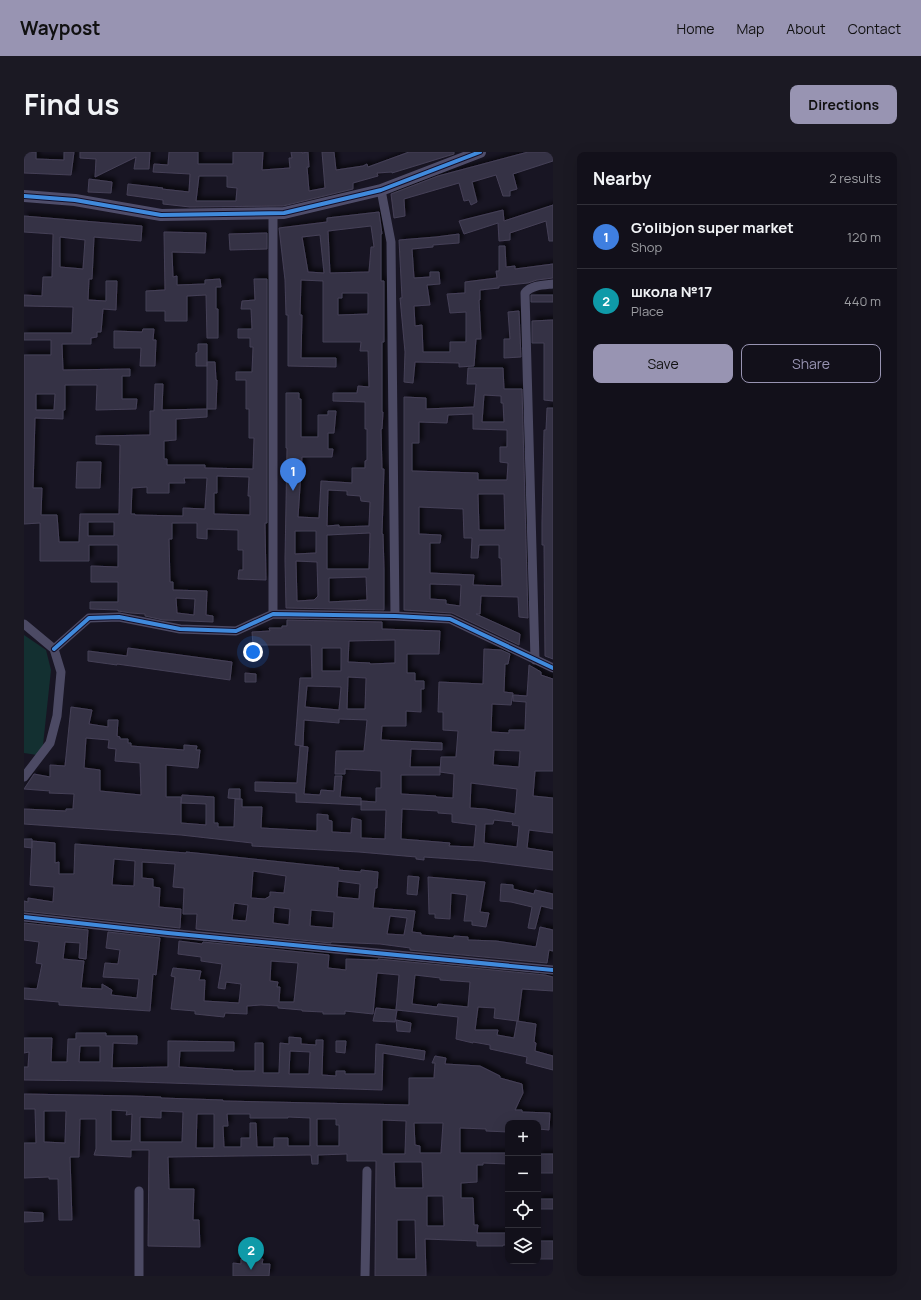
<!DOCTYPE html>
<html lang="en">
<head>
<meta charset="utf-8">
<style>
	body { margin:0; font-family:Manrope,sans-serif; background:#1b1923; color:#f1f3f6 }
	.controls { position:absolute; right:12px; bottom:12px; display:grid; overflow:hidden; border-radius:8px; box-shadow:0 4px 16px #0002 }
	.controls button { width:36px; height:36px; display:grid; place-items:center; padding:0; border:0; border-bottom:1px solid #313039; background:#12101a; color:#f1f3f6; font:20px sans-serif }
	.you { position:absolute; left:229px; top:500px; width:14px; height:14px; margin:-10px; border:3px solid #fff; border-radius:50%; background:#1a73e8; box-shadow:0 0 0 6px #1a73e833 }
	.badge { display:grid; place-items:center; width:26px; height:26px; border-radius:50%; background:#9894b2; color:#fff; font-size:13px; font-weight:700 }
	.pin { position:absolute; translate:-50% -33px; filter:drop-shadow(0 1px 2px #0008) }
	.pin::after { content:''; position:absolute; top:21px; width:14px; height:12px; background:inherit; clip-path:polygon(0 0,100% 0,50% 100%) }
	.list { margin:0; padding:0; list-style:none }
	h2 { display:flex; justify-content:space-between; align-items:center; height:52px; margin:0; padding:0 16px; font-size:17px }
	h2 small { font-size:13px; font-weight:400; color:#9c9da2 }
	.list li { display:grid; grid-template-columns:26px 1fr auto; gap:12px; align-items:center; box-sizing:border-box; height:64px; padding:0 16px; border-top:1px solid #313039 }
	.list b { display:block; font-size:15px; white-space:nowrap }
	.list p { margin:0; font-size:13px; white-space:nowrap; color:#9c9da2 }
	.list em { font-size:13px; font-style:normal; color:#9c9da2 }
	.actions { display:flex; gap:8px; padding:12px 16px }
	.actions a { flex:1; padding:9px 0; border:1px solid #9894b2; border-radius:8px; text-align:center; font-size:14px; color:#9894b2 }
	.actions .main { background:#9894b2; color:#111 }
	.icon { flex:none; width:22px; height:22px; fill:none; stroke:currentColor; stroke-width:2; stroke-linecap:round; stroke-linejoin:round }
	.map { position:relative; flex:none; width:529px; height:1124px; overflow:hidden; border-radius:8px }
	header { display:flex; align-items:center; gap:24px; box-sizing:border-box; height:56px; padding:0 20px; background:#9894b2; color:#111 }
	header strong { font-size:19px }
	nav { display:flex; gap:22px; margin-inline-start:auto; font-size:14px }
	.intro { display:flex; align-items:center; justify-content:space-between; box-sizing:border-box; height:96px; padding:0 24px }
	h1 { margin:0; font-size:28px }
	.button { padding:10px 18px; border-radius:8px; background:#9894b2; color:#111; font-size:14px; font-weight:700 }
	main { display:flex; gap:24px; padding:0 24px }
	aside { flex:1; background:#12101a; border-radius:8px; box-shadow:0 4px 16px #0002 }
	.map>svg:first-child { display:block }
	.green { fill:#133031 }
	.building { fill:#363345; stroke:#454057; fill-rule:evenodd; filter:url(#shadow) }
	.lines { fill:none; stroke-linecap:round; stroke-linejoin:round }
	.street { stroke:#4c4a64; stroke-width:9 }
	.secondary { stroke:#4f4d6a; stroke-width:12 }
	.cycleway-casing { stroke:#140f29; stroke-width:6 }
	.cycleway { stroke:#408adc; stroke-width:4 }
</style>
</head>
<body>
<header>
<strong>Waypost</strong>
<nav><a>Home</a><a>Map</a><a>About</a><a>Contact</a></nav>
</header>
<div class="intro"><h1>Find us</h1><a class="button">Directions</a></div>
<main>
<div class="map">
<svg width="529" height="1124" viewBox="0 0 529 1124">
	<defs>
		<filter id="shadow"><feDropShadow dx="3.5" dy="-3.5" stdDeviation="2" flood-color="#0009"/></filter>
	</defs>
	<rect width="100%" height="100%" fill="#181523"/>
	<path class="green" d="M0 483 22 498 27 518 19 593 13 603 0 601Z"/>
	<path class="building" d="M0 0H12V7L40 8V0H50L47 23 0 21Z
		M56 0H126L125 17H110L112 5 71 25 72 7 56 6Z
		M145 0H174V12H209V0H239L238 18 266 16 265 6H268L267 0H278V1L284 0 285 15H283L285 39 301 36 298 0H310L312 18 339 14 343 12 344 15 385 0H430V2L368 21V20L353 21 354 24 329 31V37L259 54 166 55 139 52V48L103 43 104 32 139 36 138 37 165 40 166 22 129 20 130 12 144 13ZM175 24H203V35L213 36 212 49H172Z
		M504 0H529V9L489 22 493 37 486 39V44H479L472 23 448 30 453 50 447 53 445 48 440 49 435 31 380 47 381 64 370 66 367 42 414 24Z
		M65 27 88 30 87 41 64 40Z
		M529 53V89H525L522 69 486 81V88L475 89 474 71 440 82 435 69 479 58 480 69Z
		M355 60 358 82H357V129H360V190H358V260H359L358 277H357L358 317H360L358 382H359L360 417V458L262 456 261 408 263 296H262V241H275V247H277V285H294V263H304V259H312L310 281H304V297H309L308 305H278L274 365 295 366 297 329 328 331V316H341V309L343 308V277H341V250L309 249V241H333L334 234 345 235 344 199H336L337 190H299V129L277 128 276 163H278L277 206H312V215L264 214V163H262L261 128 255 76 303 70V66ZM347 74 350 95H347L345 120 306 121 304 79ZM296 83 300 121 284 120 278 85ZM318 141H344V162L314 163V146H318ZM304 338 323 339V343L336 344 337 349 346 350 345 374 315 375V373L303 374ZM271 379H292V401L271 402ZM346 381 345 417H303V383ZM272 409 293 410 294 444 290 448 273 449ZM342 425 343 448 305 450V426Z
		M0 64 118 74 117 89 70 85 68 127H65L64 148 82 149V129H93L92 158 79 157 77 180H73V185L67 186V192H38L39 218 106 217V224H98V247H113L112 257 72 258 73 233H41V258H39V267L11 266 9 336H18L17 363H33L35 390H55L56 362H95L96 293 72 292V284L126 283V259H130L131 232H139L138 258 183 257V265L152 267V288L140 289V307H143V313H181V316L229 317 230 286H225V257H222V228H212V220H228L229 195H226V186H214V177H228L227 157H217L218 149 231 148 230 127H243V371H241L242 428 214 427 215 418H219V398H214V378L183 377V387L173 386V371H148V387H145L146 430H149V438L183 439 182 463 189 464V470L139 468 121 464V462L107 461 94 459V458L66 457V450H94V430H67V414L94 415V393H65V409H16V371L0 372V203H27V188H0V181H48L49 155 0 154V143L18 144 19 125H28L29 82 0 80ZM36 85 61 88 59 117 36 115ZM12 242H31L30 258H12ZM193 324 225 325 224 344H226V363L190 362V341H193ZM160 326H183L181 357 159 356V364L111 363V362H107L108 336 123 335V341H145V331H161ZM64 370H90V384H64ZM152 446 171 447 170 463 153 461Z
		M140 80 182 81 181 101 148 100 149 125 153 124V133L181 132V128L196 127 197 135H192V157H194V186H183L182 143 163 144V169H141V159H122V139L141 138Z
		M243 81V97L206 98 205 82Z
		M435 82V91L409 93V95L388 97 390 126 406 125V120H415L416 132 403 133 406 153 390 154 391 174 398 173 399 200H426V190H442V160L426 161 423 142 441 141V130L473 126 472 119H475V94H481L482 115 491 114V117L529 112V126L513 128 504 131 475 134V136L456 138V148H455L457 187H452L450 214 435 215V211L391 210 389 231 380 230 381 200 376 146H378L375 88 412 85Z
		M507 143H529V150H507Z
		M495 159 497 205 480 206V187H486L484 160Z
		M529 168V249L520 248V191H508V169Z
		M119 177H130L129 188H132L131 214H116L117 196H90V179L118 180Z
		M174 192H183V214H172V201L174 200Z
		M183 210H191L192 228H193L192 257H183Z
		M444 216H479L480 237H498L504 466 495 465 494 445 457 444 456 462H452L496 482 495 493 428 461 380 458V245L402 246V257L450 255 452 232H443ZM460 243 477 244V251H479L480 270H458ZM449 262V277L483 278V295H476V310L484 311 483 328H454V321L388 319V291H395V270L423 271 424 263ZM454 342H480L481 378H455ZM395 355 439 357 440 386H448L447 406H454L455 393H475V406H477L478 434 449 433 450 423 406 421V391H416L417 383 395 382ZM406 432 437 433 436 454 422 452V448L406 447Z
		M523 256H529V507L521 504 520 393H518V370L520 278H522Z
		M53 310H77L76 336H52Z
		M263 468 358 470V477L416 479 415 502H383V521H391V529H400V537H397V560L382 559V574H358L357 588 418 591V598L387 597 386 615H416V623H377V642L412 644V645L429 646 430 622 416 620 417 605H432L434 579 419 578V560H414L415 530 459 532 460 497 477 498 486 502 484 512H481L480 540 489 541 487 553 468 552 467 580 485 581V578H501L502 550 489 549V543L503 544 505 513 517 520V523L529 527V619H511L509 644 529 646V681L505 678 503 696 529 700V718L458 709 400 705V708L392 707V705L335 700 228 694V691L157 683 0 672V657L42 659V657H49L50 642 25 641 26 639 0 637 10 622 26 625V613L41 614 47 555 68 558 65 572 84 575V568H94L93 584 96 585V587H104V591H107V594L160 598V593L173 594 172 598H176L174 616 142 613V645H157V651L158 643 190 645V671H194V675H210L211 647H218V655H238L237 676 293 679V662L304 663V668L308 669V680L327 681 328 666 337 668V686L361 687 362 658H337V649L352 650V636H357V619L321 617V622H311L312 599H340L343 568 315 567V571L280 568 279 594 271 593 276 526H288L287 493H229L228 480 246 479 245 476H258V474H263ZM371 488V511L346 512V511L324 510 325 489ZM298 496H317V519H298ZM324 525 342 526 341 557H323ZM283 534 317 535 315 558 281 555ZM62 586 85 588 84 596 92 597 91 609 116 611 117 643 76 639V618L60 616ZM470 598 496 599 495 615 469 613ZM447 631 493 637 491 662 461 657 446 656ZM157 651 182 652V673L157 671ZM378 657 414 659V661L428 662V670L452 673 450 695 425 694 426 691 377 687ZM470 668 489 670 488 673 495 674 493 695 460 691 461 672H469Z
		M104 496 208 510 206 528 93 512V513L64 509V499L103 504Z
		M221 521 232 522V530H221Z
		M276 594 284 595 280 642 296 643 297 638 310 639 311 624H318L316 645 337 646V653L272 650V641L231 639V630L273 631Z
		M205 637H216V647L204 646Z
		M0 687H8V696L0 695Z
		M8 689 31 691V711L35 710V722H50L51 692 162 701V700L315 716 314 718 337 720V718L354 720 353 736H351L349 756 391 759 388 780 397 781V783L430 786V784L444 785V788L472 789 512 795 516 775 529 778V799L525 798 523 811 386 798V796L356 792 307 790V791L180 778 172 777 173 762H159L160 736 149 735 151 712 118 710V726L129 727V735L136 736 135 755 157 757 156 776 0 759V749L4 750V746L29 750 30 735 6 733ZM90 707 111 709 110 734 88 733ZM229 719 262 724 260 741 246 740V744L241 747 227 746ZM314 729 336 732 335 747 313 745ZM210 751 224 753 222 769 208 768ZM250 755 266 757 265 773 249 771ZM287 758 310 760 309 776 286 774ZM366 764 383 766 380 783 363 782Z
		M384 724 395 725 393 743 383 742Z
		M404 725 461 730 456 760 465 761 462 775 448 773V769H440L443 743 427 741 426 767 411 766V762H405Z
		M477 732 489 733V737L510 742 511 738 529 742V757L517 754 511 777 504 776 508 755 487 750 476 749Z
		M0 771 64 778 62 807 55 806 56 791 41 790 39 807 60 809 57 836 78 837V832L88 838 87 843 113 846 115 827 79 825 81 811 94 812 96 798 82 796 84 780 136 786 132 823 129 822 126 859 35 853V850L0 847V836L13 837 18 812 12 811 15 790 0 788Z
		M155 789 178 792 179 790 305 803 304 816 322 818V807L354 808V807L521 823 529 825V839L498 837 494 869H493L512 872 510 890 512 891 511 899 529 904V918L502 911 503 905 466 897V893L449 890V891L432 887 434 865 373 858 371 870 349 869 352 856 372 858 375 823 353 821 349 862 321 859V862H299V860L278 859V858L254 856V854L237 853 223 854V862L201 861 200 865 171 862V859L147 857 151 825 147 824 149 816 177 819 175 828H181L180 849 215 851 217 832 202 830 201 837 194 836 198 812 177 809V805L154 802ZM247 809 274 811 270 850H255L256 835H253L254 830 246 829ZM391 823 416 826V828L446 830 444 855 414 852 413 855 388 852ZM454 855 471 856 470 866 493 869 490 886 473 883 474 878H451Z
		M372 868 387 871 386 880 373 879Z
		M52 881H82V884H113V892L89 891 88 916 144 915V889L210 890V899H156L155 915 209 918V919H231V891H239V921H255L256 891 265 892V885L277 886V892L292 893V888H299L298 923 312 924V919H321V922H351L352 892 401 899 400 908 359 901 358 938 84 929 0 928V915H4L5 900 0 901V886H28L27 910H43L44 887H52ZM56 894H76V910H55ZM266 899 286 900 285 922H265Z
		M312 889H322L321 901 312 900Z
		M411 904 422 906 421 912 456 914 476 924V926L498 932 499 941 491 958H498V960L526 961 525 978 514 977V971H484V980L462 979V977L436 976V1001H484V1012L459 1011V1013H453V1030L437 1031V1046H449L450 1073H454L453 1081H484V1093H479V1094H453V1089L401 1087 402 1124H351L352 1009H323V1002L294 1003V1012H288L287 1003 144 1005 145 1037H170L169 1068H175L176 1095 124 1094 125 998H107V1005L70 1003 72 997V967H56L55 1005H46L48 1068H35L34 1027H25V1025L0 1026V991H12L11 957H0V942L108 944 137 945V946L199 948V949L385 953V926H410L411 911H408ZM87 958 103 959 102 963 108 962 107 989H87ZM20 959H42L41 991 20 990ZM137 959 159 960 158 990H116V965L137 966ZM173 962H190V996H172ZM203 962H226V966H264V965L286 966V994H264V986H250V995H233L232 971H226V986H217V995H200L199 974H204ZM293 967H312V973H315V994H293ZM358 968 382 969 381 1002H358ZM390 971H419L417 1001H396V994L391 993ZM370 1010H398L399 1036H371ZM403 1044H419L420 1074H403ZM373 1068H391L392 1107H373Z
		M514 1002H529V1021H514Z
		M514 1047H529V1057H514Z
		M0 1060 19 1061V1069L0 1070Z
		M514 1089H529V1107H514Z
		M217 1107H239L238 1112H246L245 1124H209V1111L217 1112Z"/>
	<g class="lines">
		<path class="street" d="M357 38 367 90 371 464
			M249 62V462
			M0 472 30 497 37 520 33 564 26 591 0 625
			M30 497 65 466 95 465 156 477 212 479 249 462 371 464 426 467 529 516
			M511 508 501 141C507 133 520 133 529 132
			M0 765 144 781 529 818
			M115 1039V1124
			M341 1124 343 1019"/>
		<path class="secondary" d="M0 44 51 48 137 63 260 61 357 38 456 0"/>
		<g class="cycleway-casing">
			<path id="cycleway" d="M0 44 51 48 137 63 260 61 357 38 456 0
				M30 497 65 466 95 465 156 477 212 479 249 462 371 464 426 467 529 516
				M0 765 144 781 529 818"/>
		</g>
		<use href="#cycleway" class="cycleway"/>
	</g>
</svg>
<div class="controls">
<button>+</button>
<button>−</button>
<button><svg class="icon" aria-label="locate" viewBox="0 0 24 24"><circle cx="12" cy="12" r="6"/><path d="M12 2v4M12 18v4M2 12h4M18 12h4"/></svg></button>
<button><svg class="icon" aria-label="layers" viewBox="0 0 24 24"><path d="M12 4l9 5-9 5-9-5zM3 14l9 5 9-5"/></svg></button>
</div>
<div class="you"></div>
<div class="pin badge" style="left:269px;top:339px;background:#3f7fe0">1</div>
<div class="pin badge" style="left:227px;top:1118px;background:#0f9aa8">2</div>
</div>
<aside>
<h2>Nearby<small>2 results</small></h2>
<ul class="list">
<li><span class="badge" style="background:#3f7fe0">1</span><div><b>G'olibjon super market</b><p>Shop</p></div><em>120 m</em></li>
<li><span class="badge" style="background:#0f9aa8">2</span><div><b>школа №17</b><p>Place</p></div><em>440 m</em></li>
</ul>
<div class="actions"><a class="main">Save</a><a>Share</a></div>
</aside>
</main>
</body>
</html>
